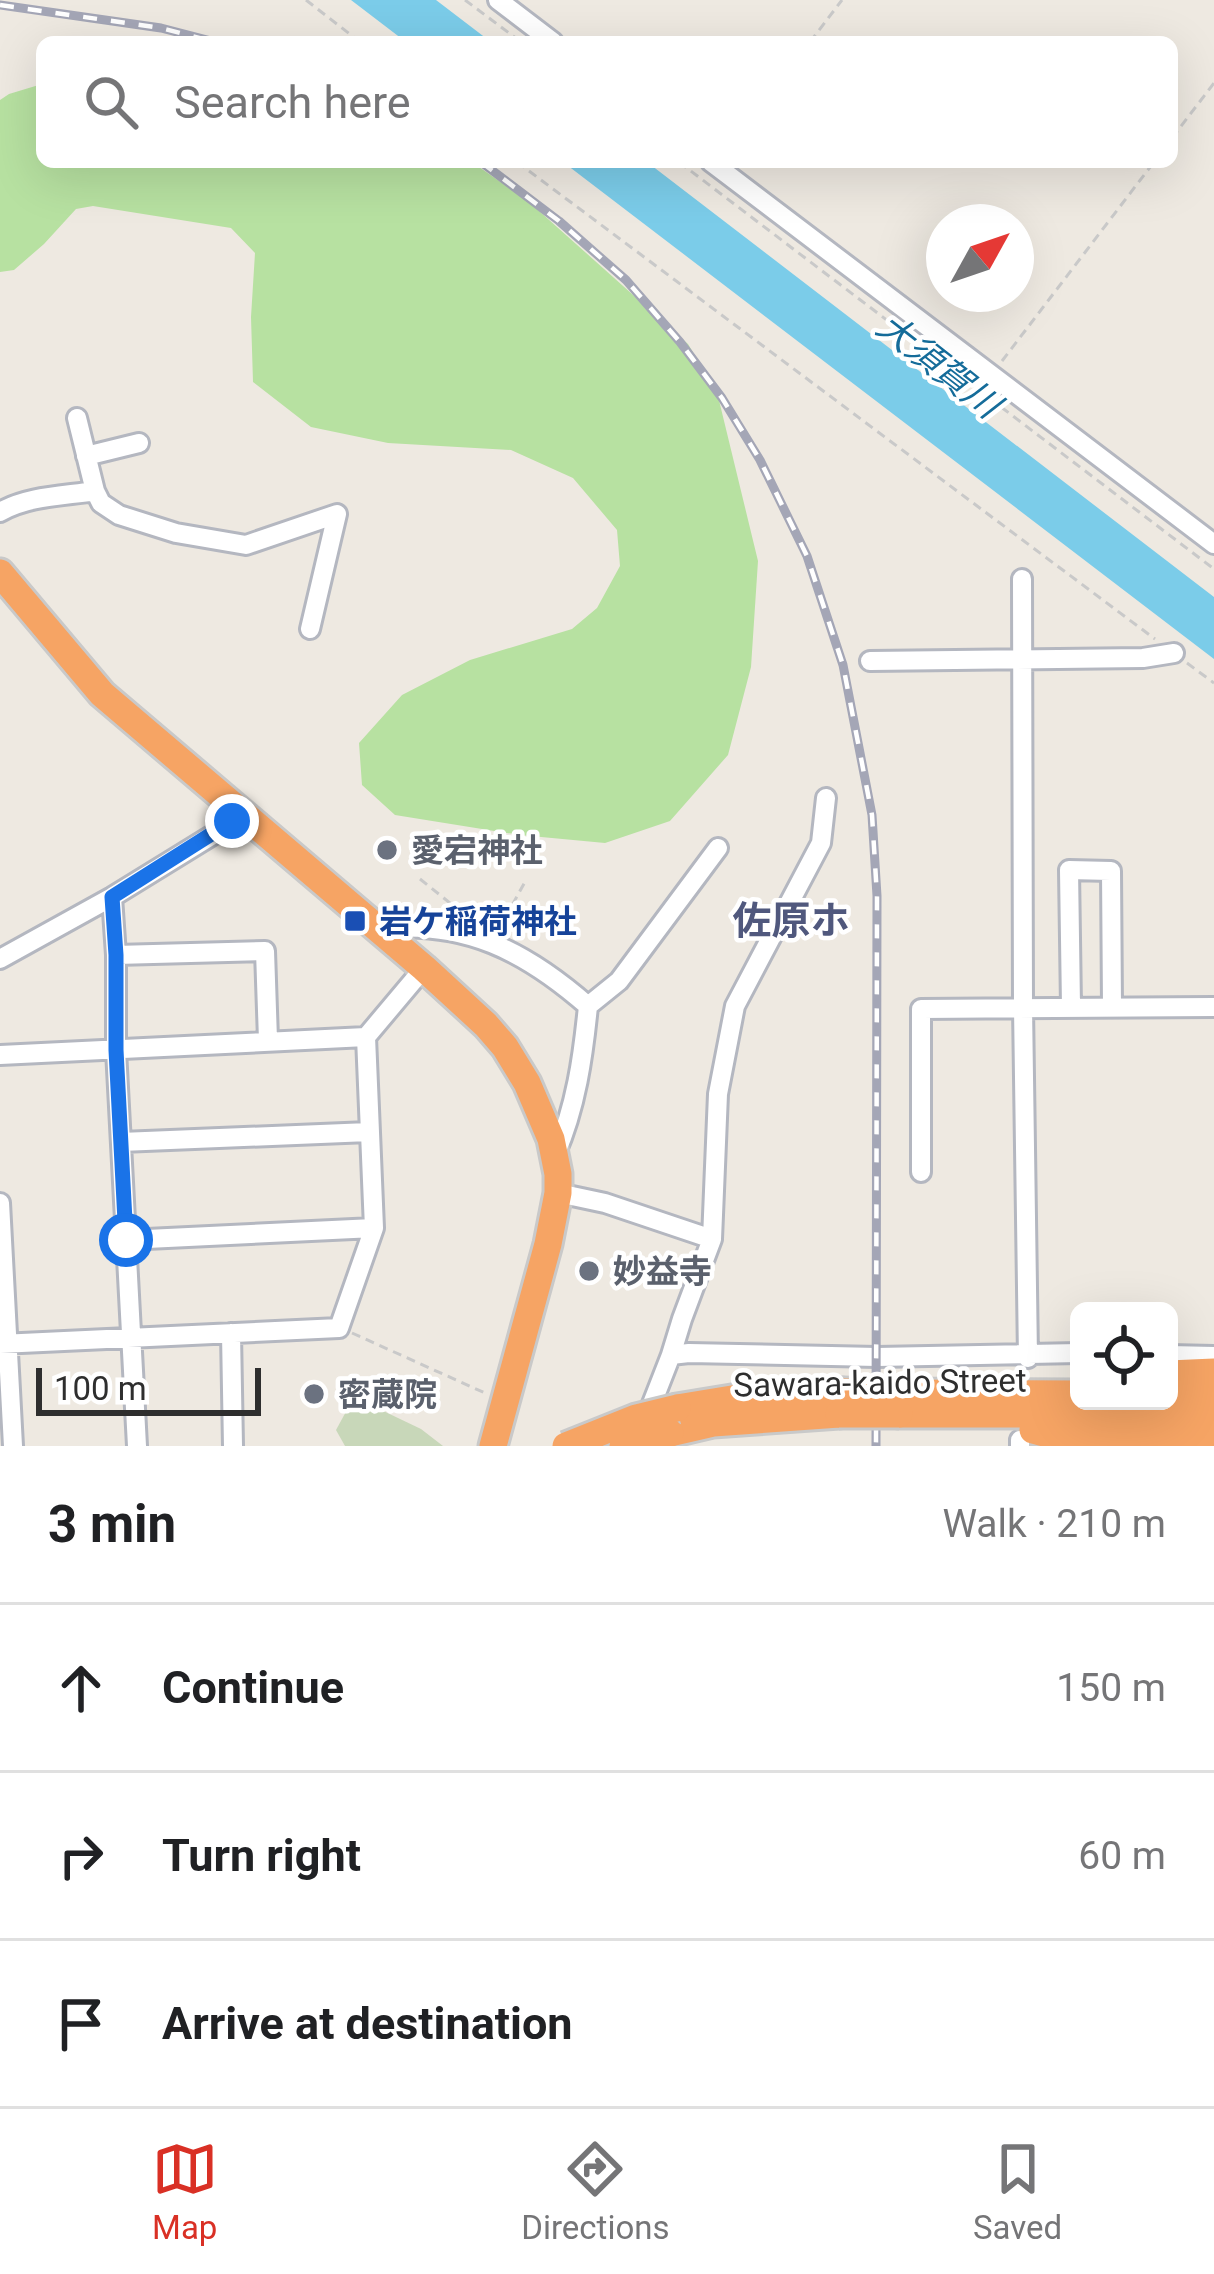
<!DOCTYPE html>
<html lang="en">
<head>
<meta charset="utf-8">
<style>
	body { margin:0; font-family:Roboto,"Noto Sans JP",sans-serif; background:#f2f2f2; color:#202124 }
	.controls { position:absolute; right:36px; bottom:36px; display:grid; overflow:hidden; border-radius:18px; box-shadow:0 12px 48px #0002 }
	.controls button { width:108px; height:108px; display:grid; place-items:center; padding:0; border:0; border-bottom:3px solid #e0e0e0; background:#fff; color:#202124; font:60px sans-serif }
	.compass { position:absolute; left:926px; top:204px; width:108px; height:108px; border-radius:50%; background:#fff; box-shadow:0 12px 48px #0002; rotate:50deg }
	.scale { position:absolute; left:36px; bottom:30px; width:225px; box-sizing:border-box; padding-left:12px; border:6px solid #2e2e2e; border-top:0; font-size:33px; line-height:42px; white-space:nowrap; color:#2e2e2e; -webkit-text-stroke:9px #fff; paint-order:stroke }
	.stop { position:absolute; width:36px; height:36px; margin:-27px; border:9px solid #1a73e8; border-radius:50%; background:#fff }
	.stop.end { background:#1a73e8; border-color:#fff; box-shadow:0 3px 12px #0008 }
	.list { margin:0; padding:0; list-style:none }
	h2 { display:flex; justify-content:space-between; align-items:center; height:156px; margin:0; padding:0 48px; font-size:51px }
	h2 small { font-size:39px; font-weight:400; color:#757577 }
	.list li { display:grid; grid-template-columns:78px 1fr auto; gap:36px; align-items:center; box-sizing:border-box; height:168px; padding:0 48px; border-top:3px solid #e0e0e0 }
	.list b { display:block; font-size:45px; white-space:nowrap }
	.list em { font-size:39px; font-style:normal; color:#757577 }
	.icon { flex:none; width:66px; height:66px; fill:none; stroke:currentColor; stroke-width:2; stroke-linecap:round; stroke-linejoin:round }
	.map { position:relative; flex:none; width:1214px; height:1446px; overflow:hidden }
	.search { position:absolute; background:#fff; box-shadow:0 12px 48px #0002; left:36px; right:36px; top:36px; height:132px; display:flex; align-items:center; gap:30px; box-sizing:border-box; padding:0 42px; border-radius:18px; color:#757577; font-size:45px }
	.sheet { height:660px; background:#fff }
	nav { display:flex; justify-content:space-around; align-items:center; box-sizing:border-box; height:168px; border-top:3px solid #e0e0e0; background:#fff; font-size:33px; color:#757577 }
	nav a { display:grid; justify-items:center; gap:6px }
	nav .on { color:#d93025 }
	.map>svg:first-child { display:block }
	.green { fill:#b7e1a1 }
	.cemetery { fill:#c8d7b9 }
	.water { fill:#7bcce9 }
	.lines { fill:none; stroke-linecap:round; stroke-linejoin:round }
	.minor-casing { stroke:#b4b7c0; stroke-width:24 }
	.highway-casing { stroke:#c9c9c9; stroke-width:33 }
	.path { stroke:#c9c9c9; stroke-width:3; stroke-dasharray:9 6; stroke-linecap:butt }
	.minor { stroke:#fff; stroke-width:18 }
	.highway { stroke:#f6a464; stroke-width:27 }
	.rail-casing { stroke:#a4a6b6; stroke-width:9 }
	.rail { stroke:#fff; stroke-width:4.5; stroke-dasharray:14; stroke-linecap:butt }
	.highway-bridge-casing { stroke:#c9c9c9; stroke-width:33; stroke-linecap:butt }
	.highway-bridge { stroke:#f6a464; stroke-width:27 }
	.route { stroke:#1a73e8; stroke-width:15 }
	.worship-dot { fill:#6b7280; stroke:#fff; stroke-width:4.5 }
	.transit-dot { fill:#1a4fb4; stroke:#fff; stroke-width:4.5 }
	.labels { text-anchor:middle; stroke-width:9; stroke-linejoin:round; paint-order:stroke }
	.worship-label { font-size:33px; font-weight:bold; fill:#5b616d; stroke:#fff; text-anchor:start }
	.transit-label { font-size:33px; font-weight:bold; fill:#164399; stroke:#fff; text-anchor:start }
	.street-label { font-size:33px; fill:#2e2e2e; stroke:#fff }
	.water-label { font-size:36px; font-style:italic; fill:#156c9a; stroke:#fff }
	.quarter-label { font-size:39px; font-weight:bold; fill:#50587d; stroke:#fff }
</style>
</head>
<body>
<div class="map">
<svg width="1214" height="1446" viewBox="0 0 1214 1446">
	<rect width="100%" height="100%" fill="#eee9e1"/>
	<path class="green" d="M42 84V162H472L529 202 688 344 717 392 758 561 751 667 728 755 670 821 605 843 520 835 395 815 362 785 359 743 402 695 470 660 572 629 597 608 620 566 617 530 573 478 511 450 388 443 311 427 253 382 251 317 255 253 231 228 93 206 76 209 44 244 14 270 0 272V100L9 94Z"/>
	<path class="cemetery" d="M354 1397 421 1429 443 1446H345L336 1430Z"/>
	<path class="water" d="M351 0H436L491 42H406Z
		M563 162H647L1214 597V659Z"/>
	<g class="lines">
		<g class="minor-casing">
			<path id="minor" d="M498 0 553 42
				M711 162 1214 544
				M77 418 95 491
				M86 456 139 443
				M0 512C28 496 63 496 95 491L101 503 119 515 176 533 246 545 337 514 310 629
				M1022 579 1023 1007 1028 1358
				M870 661 1143 658 1174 653
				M112 897 116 955V1050L137 1446
				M379 929C465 920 525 951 588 1006 583 1057 576 1107 555 1155
				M116 955 265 951 268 1040
				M0 959 112 897 224 828 241 813
				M588 1006 619 981 718 848
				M1071 1007 1069 870 1111 871 1112 1006
				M0 1055 366 1037 424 968
				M121 1142 369 1132
				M921 1172V1009L1214 1007
				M558 1193 605 1203 712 1239
				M0 1203 13 1446
				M126 1240 374 1228
				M231 1333 233 1446
				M0 1344 339 1328 374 1228 366 1037
				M671 1355 682 1319 712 1239 718 1094 735 1006 821 843 826 798
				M1169 1355 1214 1356
				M646 1419 671 1355 689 1353 877 1357 1079 1353
				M1020 1440V1446"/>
		</g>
		<g class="highway-casing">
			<path id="highway" d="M0 573 102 694 424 968 486 1025 505 1047 527 1083 551 1139 558 1174V1193L548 1244 493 1446
				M1169 1374 1214 1372
				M900 1393 1079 1394
				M1169 1394H1214
				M677 1408 744 1397 842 1392
				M899 1414H1214
				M1033 1430 1044 1433 1214 1435
				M670 1433 713 1423 839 1414"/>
		</g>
		<path class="path" d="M306 0 360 42
			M465 0 521 42
			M810 42 842 0
			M1172 138 1214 83
			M517 162 1155 639
			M679 162 1214 569
			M1002 361 1154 162
			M1187 663 1214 683
			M420 879 470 919
			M498 931 526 880
			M352 1333 485 1393"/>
		<use href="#minor" class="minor"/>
		<use href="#highway" class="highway"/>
		<g class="rail-casing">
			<path id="rail" d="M0 5 161 28 215 42
				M481 162 559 221 626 280 680 342 722 398 760 460 807 556 843 665 872 815 877 896 876 1446"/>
		</g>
		<use href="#rail" class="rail"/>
		<g class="highway-bridge-casing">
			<path id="highway-bridge" d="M842 1392 900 1393
				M839 1414H899
				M566 1446 636 1418 677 1408
				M623 1446 670 1433"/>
		</g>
		<use href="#highway-bridge" class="highway-bridge"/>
	</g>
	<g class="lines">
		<path class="route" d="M126 1240 116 1050V955L112 897 232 821"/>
	</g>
	<g class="worship-dot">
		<circle cx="387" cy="850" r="12"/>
		<circle cx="589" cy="1271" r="12"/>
		<circle cx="314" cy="1394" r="12"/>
	</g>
	<rect class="transit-dot" x="343" y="909" width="24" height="24" rx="6"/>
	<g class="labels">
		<g class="worship-label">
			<text x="411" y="862">愛宕神社</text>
			<text x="613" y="1283">妙益寺</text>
			<text x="338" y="1406">密蔵院</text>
		</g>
		<g class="transit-label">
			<text x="379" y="933">岩ケ稲荷神社</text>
		</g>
		<g class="street-label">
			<text transform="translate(880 1382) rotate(-1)" y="12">Sawara-kaido Street</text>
		</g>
		<g class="water-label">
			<text transform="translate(939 365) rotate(38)" y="13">大須賀川</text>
		</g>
		<g class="quarter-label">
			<text x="791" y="934">佐原ホ</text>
		</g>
	</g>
</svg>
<div class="controls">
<button><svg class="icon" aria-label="locate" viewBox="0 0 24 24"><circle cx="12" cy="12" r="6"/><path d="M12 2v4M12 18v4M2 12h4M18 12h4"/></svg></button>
</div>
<svg class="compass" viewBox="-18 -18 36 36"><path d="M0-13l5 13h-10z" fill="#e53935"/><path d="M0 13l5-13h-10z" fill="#757577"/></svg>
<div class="scale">100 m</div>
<div class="stop" style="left:126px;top:1240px"></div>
<div class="stop end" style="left:232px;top:821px"></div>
<div class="search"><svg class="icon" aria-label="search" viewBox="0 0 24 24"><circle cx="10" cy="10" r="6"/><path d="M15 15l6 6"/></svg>Search here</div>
</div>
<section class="sheet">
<h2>3 min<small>Walk · 210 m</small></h2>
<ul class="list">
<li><svg class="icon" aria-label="ahead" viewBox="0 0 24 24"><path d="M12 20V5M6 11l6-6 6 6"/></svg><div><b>Continue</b></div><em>150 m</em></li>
<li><svg class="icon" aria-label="right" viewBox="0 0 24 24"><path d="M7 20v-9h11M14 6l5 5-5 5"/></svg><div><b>Turn right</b></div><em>60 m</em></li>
<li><svg class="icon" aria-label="arrive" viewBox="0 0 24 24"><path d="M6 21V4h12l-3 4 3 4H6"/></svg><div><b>Arrive at destination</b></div></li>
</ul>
</section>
<nav>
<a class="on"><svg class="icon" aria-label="map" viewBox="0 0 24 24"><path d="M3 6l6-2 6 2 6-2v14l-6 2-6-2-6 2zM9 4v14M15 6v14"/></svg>Map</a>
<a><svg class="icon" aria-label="directions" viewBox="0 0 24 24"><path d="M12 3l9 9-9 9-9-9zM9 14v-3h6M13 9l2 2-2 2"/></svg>Directions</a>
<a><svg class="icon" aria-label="saved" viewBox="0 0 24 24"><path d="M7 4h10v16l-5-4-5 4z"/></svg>Saved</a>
</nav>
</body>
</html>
